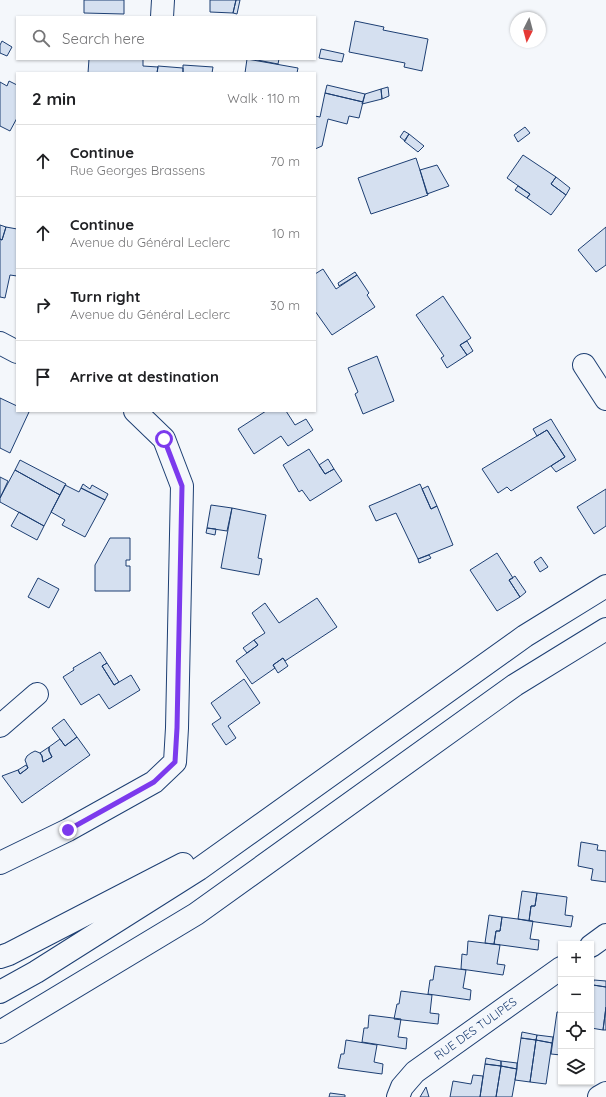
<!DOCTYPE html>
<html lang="en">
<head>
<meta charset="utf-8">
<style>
	body { margin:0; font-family:Quicksand,sans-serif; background:#f2f2f2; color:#202124 }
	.controls { position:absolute; right:12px; bottom:12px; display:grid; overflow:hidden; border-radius:0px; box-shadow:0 1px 3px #0004 }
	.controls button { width:36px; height:36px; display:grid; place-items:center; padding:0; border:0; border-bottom:1px solid #e0e0e0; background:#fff; color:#202124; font:20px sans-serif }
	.compass { position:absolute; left:510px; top:12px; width:36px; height:36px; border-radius:50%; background:#fff; box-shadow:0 1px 3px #0004; rotate:186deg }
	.stop { position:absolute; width:12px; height:12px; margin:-9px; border:3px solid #7c3aed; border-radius:50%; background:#fff }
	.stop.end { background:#7c3aed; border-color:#fff; box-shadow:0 1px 4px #0008 }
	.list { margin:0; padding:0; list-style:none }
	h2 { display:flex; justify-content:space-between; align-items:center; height:52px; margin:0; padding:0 16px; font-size:17px }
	h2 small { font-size:13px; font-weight:400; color:#757577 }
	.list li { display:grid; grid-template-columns:26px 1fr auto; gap:12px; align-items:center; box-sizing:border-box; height:72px; padding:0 16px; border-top:1px solid #e0e0e0 }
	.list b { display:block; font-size:15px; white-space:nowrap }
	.list p { margin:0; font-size:13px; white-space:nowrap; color:#757577 }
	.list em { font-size:13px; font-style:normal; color:#757577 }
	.icon { flex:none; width:22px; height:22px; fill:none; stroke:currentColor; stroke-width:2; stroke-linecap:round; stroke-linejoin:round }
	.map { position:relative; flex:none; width:606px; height:1097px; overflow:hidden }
	.search { position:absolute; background:#fff; box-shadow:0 1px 3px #0004; left:16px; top:16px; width:300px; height:44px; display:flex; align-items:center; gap:10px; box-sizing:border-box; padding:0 14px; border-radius:0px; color:#757577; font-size:15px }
	.panel { position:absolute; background:#fff; box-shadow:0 1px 3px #0004; left:16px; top:72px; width:300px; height:340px; border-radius:0px }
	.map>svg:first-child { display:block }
	.building { fill:#d5e0f0; stroke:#1d3f73 }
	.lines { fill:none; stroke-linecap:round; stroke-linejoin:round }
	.street-casing { stroke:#1d3f73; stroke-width:24 }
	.highway-casing { stroke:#1d3f73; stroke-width:24 }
	.street { stroke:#f4f7fb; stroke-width:22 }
	.highway { stroke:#f4f7fb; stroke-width:22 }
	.route { stroke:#7c3aed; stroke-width:5 }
	.labels { text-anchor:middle; stroke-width:3; stroke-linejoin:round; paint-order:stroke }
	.street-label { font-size:12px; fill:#1d3f73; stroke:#f4f7fb }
</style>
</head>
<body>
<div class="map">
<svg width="606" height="1097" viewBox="0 0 606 1097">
	<rect width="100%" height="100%" fill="#f4f7fb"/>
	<path class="building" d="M84 0H124V14L84 13Z
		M210 0H236L233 13 210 12Z
		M236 0H240L237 14 233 13Z
		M355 21 384 27 383 30 428 39 422 71 404 67 405 63 349 52Z
		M2 41 12 47 7 56 0 53V45Z
		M321 49 344 54 342 62 319 58Z
		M89 59H143V66L158 67 157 73H88Z
		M247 59 298 68 297 73H245Z
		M252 59H279L278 64Z
		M183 65 213 67 212 73H183Z
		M158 66 183 68V73H187H157Z
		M9 81 17 85V118L10 131 0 126V82L7 86Z
		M327 85 365 94 363 102 325 93Z
		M388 87 389 96 382 99 381 89Z
		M381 89 382 99 362 104 365 94Z
		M325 93 363 102 359 118 349 116 347 124 328 119 322 146 315 149V116L320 117Z
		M525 127 530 133 518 142 514 135Z
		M404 131 409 134 405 141 400 137Z
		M409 134 424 146 418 152 404 141Z
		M523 155 556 177 551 184 566 195 551 215 527 198 530 194 507 178Z
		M416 158 428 195 371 214 358 178Z
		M437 165 449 186 427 194 420 170Z
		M556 177 570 188 566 195 551 184Z
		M518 186 530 194 527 198 515 190Z
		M0 225 6 227 2 240 0 239Z
		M6 227 17 229V276L10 275 5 298 0 297V239L2 240Z
		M606 227V265L596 272 578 250Z
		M323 269 336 289 357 275 369 293 367 295 375 307 332 335 315 311V274Z
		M355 272 357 275 339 286 338 283Z
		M443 296 471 338 460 345 467 355 447 368 441 358 444 356 416 315Z
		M467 341 473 351 467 355 460 345Z
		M377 356 394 401 363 414 355 394 358 392 348 368Z
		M0 398 17 406V411H27L29 412 10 453 0 448Z
		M266 411H286L295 425 306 419 313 430 288 446 281 436 254 454 238 429Z
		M551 419 576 460 556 472 551 466 565 457 547 430 537 436 533 429Z
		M547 430 565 457 511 491 507 487 498 493 482 469Z
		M309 449 325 474 334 469 342 481 310 501 302 490 299 492 283 465Z
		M328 459 334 469 325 474 319 465Z
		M20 460 66 484 60 495 15 470Z
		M15 470 60 495 44 526 0 502V498Z
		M0 477 8 481 0 498Z
		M83 484 90 489 92 485 108 494 105 500 81 488Z
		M420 484 431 509 437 506 453 545 418 559 396 513 376 521 369 506 388 498Z
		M65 485 79 492 81 488 105 500 85 537 62 525 65 520 51 512Z
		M428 486 437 506 431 509 422 489Z
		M606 489V526L594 534 577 507Z
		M211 505 232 508 227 531 207 528Z
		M232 508 266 515 258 558 262 559 259 575 221 568Z
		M19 512 44 526 37 540 11 526Z
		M207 528 216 529 215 535 206 533Z
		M110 538H130V560H126V566H130V591H95V565Z
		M497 553 513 578 509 580 520 597 497 611 470 570Z
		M429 555 431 558 419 563 418 559Z
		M541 557 548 567 540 572 534 562Z
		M515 576 526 592 520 597 509 580Z
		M38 578 59 589 49 608 28 597Z
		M317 598 337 627 285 661 283 658 273 665 275 668 252 684 236 661 258 645 254 640 265 633 252 613 265 603 279 623Z
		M254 640 258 645 247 653 243 648Z
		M100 652 107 663 102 666 114 685 131 675 140 690 109 709 99 694 81 705 63 677 74 670 73 668Z
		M283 658 288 666 278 673 273 665Z
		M107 663 119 682 114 685 102 666Z
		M244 679 260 703 228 726 236 738 226 745 212 724 221 718 211 703Z
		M64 719 77 737 65 746 52 728Z
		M77 737 90 755 22 803 2 776 18 770 20 774 28 768 25 760 27 756 31 753 35 751 40 753 42 756 43 762 52 757 49 751V747L60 739 65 746Z
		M49 747V751L52 757 43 762 42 756 40 753Z
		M26 765 28 768 20 774 18 770Z
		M581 842 598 845 597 850 606 851V882L591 880 593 869 578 866Z
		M522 891 537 893 535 906H531L529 921 518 919Z
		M537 893 567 897 565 915 573 916 571 927 529 921 531 906H535Z
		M489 915 502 917 500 931H496L494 944 485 943Z
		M502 917 533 921 530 939 539 940 538 950 494 944 496 931H500Z
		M468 941 500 945 497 964 505 965 503 975 461 969 462 954 467 955Z
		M435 966 466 970 463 988 471 990 470 1000 428 994 430 980H433Z
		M594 980 606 981V987L593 985Z
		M593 985 606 987V1007L603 1030 591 1028V998Z
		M401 991 432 995 430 1013 439 1014 438 1024 394 1019 397 1004H399Z
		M606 1007V1030H603Z
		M557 1012H561V1055L551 1054Z
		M369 1015 401 1019 398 1037 407 1038 406 1049 362 1042 364 1028H368Z
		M522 1032 537 1035 536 1040 521 1038Z
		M537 1035 553 1037 552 1043 536 1040Z
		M521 1038 536 1040 530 1082 515 1080Z
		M346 1040 377 1045 374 1062 383 1064 382 1074 338 1068 341 1054H344Z
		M536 1040 552 1043 546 1084 530 1082Z
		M486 1058 501 1061V1066L485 1064Z
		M501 1061 517 1063V1069L501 1066Z
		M485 1064 501 1066 496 1097H480Z
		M501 1066 517 1069 512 1097H496Z
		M473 1075 483 1076 480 1097H450L453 1081 471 1084Z
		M426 1087 429 1097H420Z
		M330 1093 345 1095V1097H329Z"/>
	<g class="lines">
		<g class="street-casing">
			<g id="street">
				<path d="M162 17 163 0"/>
				<path d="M0 343 17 352"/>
				<path d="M584 365 606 399"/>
				<path d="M0 726 37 694"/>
				<path d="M0 863 68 830 154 782 175 762 177 728 182 486 164 439 135 411"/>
				<path d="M591 946 606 935"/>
				<path id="s1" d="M398 1097 402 1087 415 1072 561 968"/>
				<path d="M599 1097 606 1093"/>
			</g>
		</g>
		<g class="highway-casing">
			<path id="highway" d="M0 957 9 954 183 864
				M0 992 36 972 199 869 525 636 606 586
				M0 1032 196 914 515 685 606 629"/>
		</g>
		<use href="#street" class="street"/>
		<use href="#highway" class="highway"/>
	</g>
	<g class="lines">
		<path class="route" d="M68 830 154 782 175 762 177 728 182 486 164 439"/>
	</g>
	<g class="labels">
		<g class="street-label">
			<text dy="4" stroke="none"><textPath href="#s1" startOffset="105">RUE DES TULIPES</textPath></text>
		</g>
	</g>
</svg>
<div class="controls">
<button>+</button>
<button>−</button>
<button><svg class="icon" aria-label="locate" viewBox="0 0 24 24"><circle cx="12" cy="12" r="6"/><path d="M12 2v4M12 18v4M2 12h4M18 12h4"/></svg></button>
<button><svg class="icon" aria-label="layers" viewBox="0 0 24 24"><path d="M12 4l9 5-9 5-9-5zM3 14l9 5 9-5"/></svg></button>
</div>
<svg class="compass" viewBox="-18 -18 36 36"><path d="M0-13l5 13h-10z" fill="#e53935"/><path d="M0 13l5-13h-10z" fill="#757577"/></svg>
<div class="stop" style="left:164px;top:439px"></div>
<div class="stop end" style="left:68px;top:830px"></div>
<div class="search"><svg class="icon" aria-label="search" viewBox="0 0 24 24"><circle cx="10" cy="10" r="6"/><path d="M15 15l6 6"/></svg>Search here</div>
<section class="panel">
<h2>2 min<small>Walk · 110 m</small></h2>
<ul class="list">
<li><svg class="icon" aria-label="ahead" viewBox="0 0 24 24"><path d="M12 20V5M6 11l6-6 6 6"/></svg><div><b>Continue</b><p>Rue Georges Brassens</p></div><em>70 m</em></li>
<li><svg class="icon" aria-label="ahead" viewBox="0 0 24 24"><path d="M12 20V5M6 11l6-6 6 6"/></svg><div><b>Continue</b><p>Avenue du Général Leclerc</p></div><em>10 m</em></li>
<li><svg class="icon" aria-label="right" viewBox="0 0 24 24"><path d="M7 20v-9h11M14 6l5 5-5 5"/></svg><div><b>Turn right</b><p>Avenue du Général Leclerc</p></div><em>30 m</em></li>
<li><svg class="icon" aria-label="arrive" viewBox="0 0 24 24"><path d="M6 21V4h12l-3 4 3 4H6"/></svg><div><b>Arrive at destination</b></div></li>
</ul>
</section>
</div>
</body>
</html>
